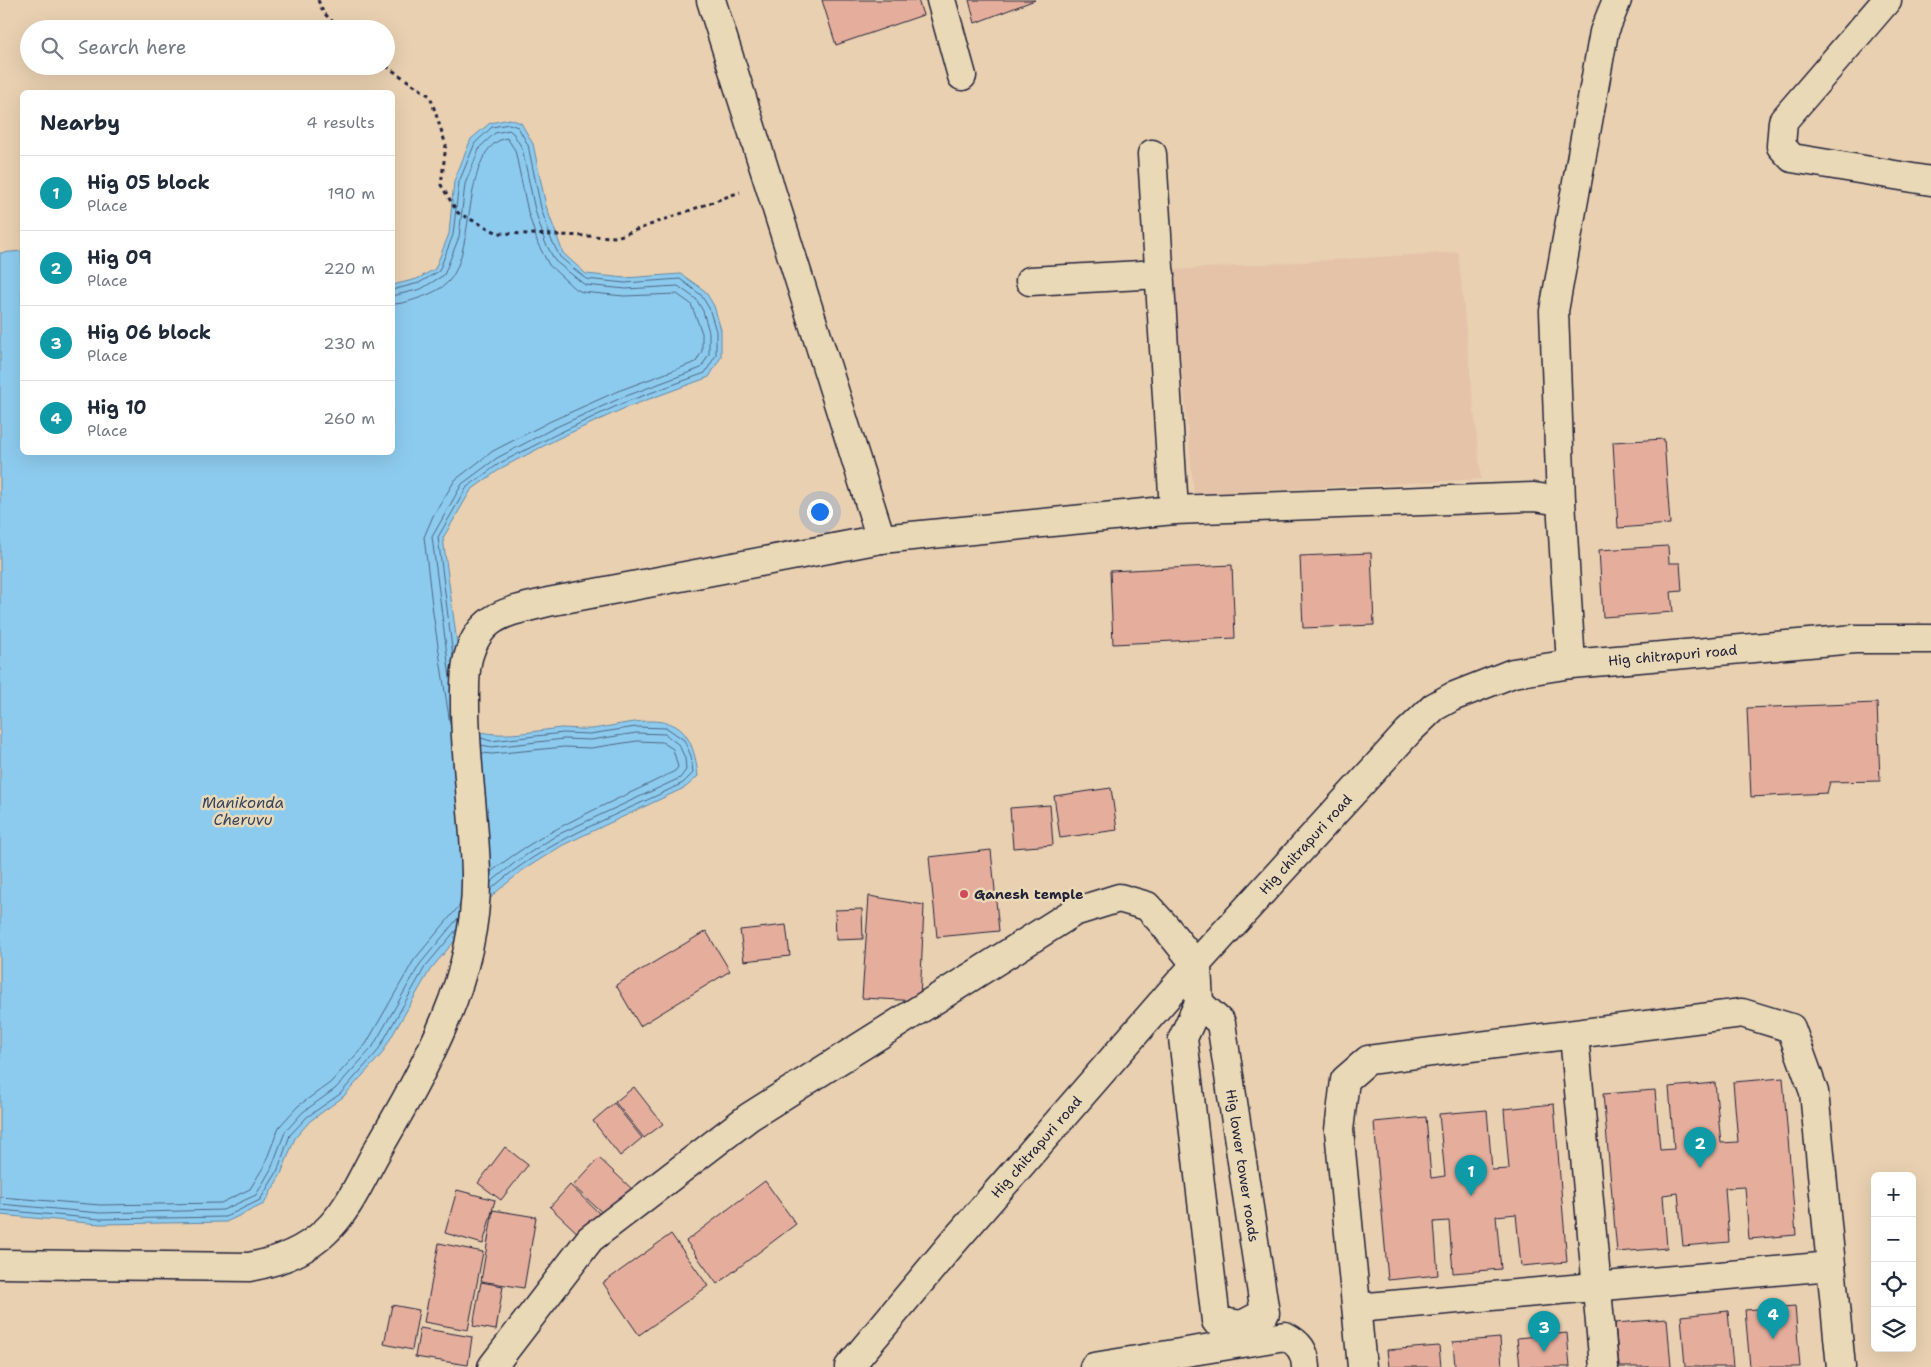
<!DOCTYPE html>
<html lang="en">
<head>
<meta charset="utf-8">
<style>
	body { margin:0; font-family:"Shantell Sans",sans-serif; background:#f6f6f7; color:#1f2937 }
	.controls { position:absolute; right:15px; bottom:15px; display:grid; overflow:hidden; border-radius:8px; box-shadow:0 5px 20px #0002 }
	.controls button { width:45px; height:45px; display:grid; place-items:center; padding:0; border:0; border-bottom:1px solid #e0e1e3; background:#fff; color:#1f2937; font:25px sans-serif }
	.you { position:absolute; left:819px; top:511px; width:18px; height:18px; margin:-12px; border:4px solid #fff; border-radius:50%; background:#1a73e8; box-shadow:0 0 0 8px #1a73e833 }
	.badge { display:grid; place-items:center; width:32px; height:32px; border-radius:50%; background:#7c3aed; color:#fff; font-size:16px; font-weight:700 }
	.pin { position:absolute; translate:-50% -41px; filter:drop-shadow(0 1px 2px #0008) }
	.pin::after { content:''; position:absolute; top:26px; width:18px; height:15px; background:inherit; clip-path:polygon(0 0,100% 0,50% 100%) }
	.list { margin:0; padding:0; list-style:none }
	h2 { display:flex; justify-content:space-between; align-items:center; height:65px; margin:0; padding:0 20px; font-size:21px }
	h2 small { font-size:16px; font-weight:400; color:#747a83 }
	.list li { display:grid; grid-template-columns:32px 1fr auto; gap:15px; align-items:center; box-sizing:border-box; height:75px; padding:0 20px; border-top:1px solid #e0e1e3 }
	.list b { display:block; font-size:19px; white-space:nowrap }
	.list p { margin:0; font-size:16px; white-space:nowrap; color:#747a83 }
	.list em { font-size:16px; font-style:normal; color:#747a83 }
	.icon { flex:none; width:28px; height:28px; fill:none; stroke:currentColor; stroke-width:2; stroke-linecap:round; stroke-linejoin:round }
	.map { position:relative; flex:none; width:1931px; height:1367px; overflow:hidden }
	.search { position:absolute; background:#fff; box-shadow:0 5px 20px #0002; left:20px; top:20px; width:375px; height:55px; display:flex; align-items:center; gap:12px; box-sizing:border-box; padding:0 18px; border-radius:28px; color:#747a83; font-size:19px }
	.panel { position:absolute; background:#fff; box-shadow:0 5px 20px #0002; left:20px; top:90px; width:375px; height:365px; border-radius:8px }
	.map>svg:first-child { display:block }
	.built { fill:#e4c3a9 }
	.water { fill:#8dcbee; stroke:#6287a6 }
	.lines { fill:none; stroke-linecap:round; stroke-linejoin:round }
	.shore { stroke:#4d6683; stroke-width:1 }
	.building { fill:#e5ae9c; stroke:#22223b }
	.minor-casing { stroke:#22223b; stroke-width:31 }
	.path { stroke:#22223b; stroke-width:3; stroke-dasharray:4 4; stroke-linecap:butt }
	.minor { stroke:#ead9b6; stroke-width:28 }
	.poi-dot { fill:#d1495b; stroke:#ead9b6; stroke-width:2 }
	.labels { text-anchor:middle; stroke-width:5; stroke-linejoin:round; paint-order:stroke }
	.street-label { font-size:14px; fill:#22223b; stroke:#ead9b6 }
	.poi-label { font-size:14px; font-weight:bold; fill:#22223b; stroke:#ead9b6; text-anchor:start }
	.water-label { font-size:15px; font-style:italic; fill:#37445f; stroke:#ead9b6 }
</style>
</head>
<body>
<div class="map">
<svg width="1931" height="1367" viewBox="0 0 1931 1367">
	<rect width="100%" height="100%" fill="#e9d0b1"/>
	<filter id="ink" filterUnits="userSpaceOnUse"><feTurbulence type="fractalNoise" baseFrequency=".02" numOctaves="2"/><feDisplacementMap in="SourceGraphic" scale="10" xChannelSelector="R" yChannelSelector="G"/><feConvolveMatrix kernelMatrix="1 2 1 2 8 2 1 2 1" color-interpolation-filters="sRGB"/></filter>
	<g filter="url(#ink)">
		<path class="built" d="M1458 252 1481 479 1194 494 1172 270Z"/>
		<path class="water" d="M510 119 521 123 533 144 546 206 563 253 586 274 625 278 681 274 705 291 714 306 721 330V357L709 377 625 408 559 438 503 467 471 490 443 538 462 681 473 730C502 739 532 731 561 728 571 728 581 730 592 729 616 726 644 717 668 723 691 729 696 757 698 776L686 787 563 845 523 870 495 893 430 970 381 1055 343 1097 310 1121 295 1138 281 1174 264 1204 226 1222 100 1224 0 1215V253L22 251V452H392L393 285 417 279 435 269 449 234 454 181 471 139 490 123Z"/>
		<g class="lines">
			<path class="shore" d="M392 290 419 283 439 271 453 235 459 182 475 143 492 127 509 124 518 127 528 145 541 208 551 239 560 257 586 279 625 283 680 279 701 295 709 308 716 331V355L705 373 623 403 557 434 500 463 467 487 438 537 453 656
				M392 296 421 289 444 275 459 237 465 184 480 147 495 133 509 130 513 133 522 148 535 210 545 242 555 261 585 285 626 289 678 286 696 299 703 311 709 332V354L701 368 621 398 554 428 497 458 462 484 432 537 450 678
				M392 304C402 304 410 301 419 298 428 295 442 289 449 281 477 249 461 146 507 138L515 150 528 212 538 244 549 265 574 288 582 292 624 296 677 294 691 304 702 333V351L696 362 618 391 551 421 493 451 455 480 433 516 424 537 433 613 450 724
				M481 738 491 741 563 733 590 734 636 727 667 728 684 740 691 756 693 773 683 783C617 816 545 840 490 890
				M481 745 492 747 564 739 591 740 636 733 665 734 679 745 685 758 686 770 680 778 557 835 517 861 491 882
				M482 753 492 754 564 747 591 748 637 741 662 742 673 749 678 767 675 771C611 804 548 826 491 872
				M0 1197 100 1205 221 1203 250 1189 264 1166 279 1127 298 1106 330 1083 366 1044 414 960 460 905
				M0 1204 100 1213 223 1210 256 1195 271 1169 285 1132 303 1112 335 1089 372 1048 420 964 458 918
				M0 1210 100 1219 225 1217 260 1200 277 1172 290 1135 307 1117 340 1094 377 1052 425 967 456 930"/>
		</g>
		<path class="building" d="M822 0H918L923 15 836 45Z
			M969 0H1035L975 23Z
			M1664 439 1670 524 1618 528 1613 442Z
			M1668 546 1669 563H1680L1682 591 1671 592 1673 612 1603 617 1599 550Z
			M1371 553 1374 625 1303 628 1300 556Z
			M1232 565 1235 638 1113 644 1110 571Z
			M1877 703 1880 781 1830 782 1827 793 1751 797 1747 708Z
			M1111 788 1117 830 1060 838 1054 796Z
			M1050 805 1053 845 1013 848 1010 808Z
			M991 850 999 931 937 937 929 857Z
			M869 896 924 905 920 1001 862 998Z
			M862 909 863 939 836 940 835 910Z
			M786 925 790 956 744 961 740 930Z
			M706 931 730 971 640 1026 616 985Z
			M1783 1078 1796 1235 1749 1239 1745 1187 1725 1188 1729 1242 1683 1246 1678 1193 1663 1195 1667 1248 1617 1252 1603 1094 1655 1090 1660 1150 1674 1149 1669 1087 1715 1083 1721 1143 1738 1142 1733 1082Z
			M634 1087 663 1124 644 1138 615 1102Z
			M614 1103 642 1138 620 1156 593 1121Z
			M1554 1104 1567 1262 1521 1266 1516 1214 1496 1216 1501 1269 1453 1273 1449 1221 1434 1222 1438 1275 1388 1280 1374 1122 1426 1117 1431 1178 1445 1176 1439 1114 1487 1110 1492 1170 1509 1169 1504 1109Z
			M505 1147 528 1165 501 1200 478 1183Z
			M599 1158 632 1189 607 1217 573 1186Z
			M765 1181 796 1224 717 1284 686 1241Z
			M570 1185 604 1218 584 1239 550 1207Z
			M457 1190 495 1200 483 1244 445 1233Z
			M493 1210 536 1217 524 1288 481 1281Z
			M671 1234 708 1286 639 1335 603 1283Z
			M439 1243 483 1252 468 1330 424 1322Z
			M481 1282 503 1286 496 1330 473 1326Z
			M392 1305 419 1310 412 1350 384 1344Z
			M1795 1306 1800 1367H1750L1745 1310Z
			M1728 1311 1733 1367H1685L1681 1316Z
			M1667 1319 1671 1367H1619L1615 1323Z
			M420 1328 472 1337 468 1365 415 1357Z
			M1567 1333 1570 1367H1520L1517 1338Z
			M1500 1338 1502 1367H1455L1453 1342Z
			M1439 1346 1441 1367H1389L1387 1350Z"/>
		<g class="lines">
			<g class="minor-casing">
				<g id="minor">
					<path d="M711 0 881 539"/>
					<path d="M941 0 962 76"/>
					<path d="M1887 0 1783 121 1781 146 1792 158 1931 181"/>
					<path d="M1152 154 1174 510"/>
					<path d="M1030 281 1160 274"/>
					<path d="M1561 501 1554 311 1604 32 1617 0"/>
					<path id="s1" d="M1199 1003 1221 1023 1263 1300 1265 1313 1242 1325"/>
					<path d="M1574 1035 1604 1367"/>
					<path d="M0 1264 249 1267C277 1262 304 1252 325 1232 349 1210 361 1179 377 1151 426 1066 478 976 476 875 475 818 465 762 465 706 465 690 464 673 468 658 480 613 509 612 548 602L881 539 1174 510 1534 497 1561 501 1571 664"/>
					<path d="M1357 1308 1831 1266"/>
					<path d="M492 1367 590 1239 749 1117 1074 912 1119 898 1147 906 1165 926 1197 966 1199 1003 1183 1038 1216 1321 1242 1325"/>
					<path id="s2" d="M849 1367 950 1246 1178 984 1408 732 1434 707 1452 697 1513 673 1571 664 1855 639H1931"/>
					<path d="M1094 1367 1285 1336C1299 1343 1305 1351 1306 1367"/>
					<path d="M1362 1367 1339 1130 1345 1080 1368 1060 1742 1013 1791 1028 1814 1092 1841 1367"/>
				</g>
			</g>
			<path class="path" d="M318 0 323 12 340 29
				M386 66 430 96 446 145 441 185 458 213 498 233 617 237 740 192"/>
			<use href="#minor" class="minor"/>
		</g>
	</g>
	<circle class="poi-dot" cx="964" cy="894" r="5"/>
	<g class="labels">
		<g class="street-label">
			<text dy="5" stroke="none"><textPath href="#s2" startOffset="1129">Hig chitrapuri road</textPath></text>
			<text dy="5" stroke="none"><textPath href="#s2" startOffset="694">Hig chitrapuri road</textPath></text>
			<text dy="5" stroke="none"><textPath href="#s2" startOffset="289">Hig chitrapuri road</textPath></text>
			<text dy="5" stroke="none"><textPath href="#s1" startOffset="174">Hig lower tower roads</textPath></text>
		</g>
		<g class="poi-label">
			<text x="974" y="899">Ganesh temple</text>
		</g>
		<g class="water-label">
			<text x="243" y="808">Manikonda<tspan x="243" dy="17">Cheruvu</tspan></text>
		</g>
	</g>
</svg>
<div class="controls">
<button>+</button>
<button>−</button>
<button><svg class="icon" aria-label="locate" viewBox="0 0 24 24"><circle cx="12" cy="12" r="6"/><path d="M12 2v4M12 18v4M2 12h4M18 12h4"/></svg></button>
<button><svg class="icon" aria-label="layers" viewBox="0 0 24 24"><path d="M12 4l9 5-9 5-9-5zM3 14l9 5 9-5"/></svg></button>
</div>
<div class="you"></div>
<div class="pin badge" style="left:1471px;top:1196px;background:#0f9aa8">1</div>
<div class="pin badge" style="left:1700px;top:1168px;background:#0f9aa8">2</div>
<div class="pin badge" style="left:1544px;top:1352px;background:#0f9aa8">3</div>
<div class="pin badge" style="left:1773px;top:1339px;background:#0f9aa8">4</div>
<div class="search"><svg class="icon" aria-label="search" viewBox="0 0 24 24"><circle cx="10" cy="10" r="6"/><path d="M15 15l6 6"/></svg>Search here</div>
<section class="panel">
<h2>Nearby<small>4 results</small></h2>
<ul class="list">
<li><span class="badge" style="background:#0f9aa8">1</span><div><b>Hig 05 block</b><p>Place</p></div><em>190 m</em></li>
<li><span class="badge" style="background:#0f9aa8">2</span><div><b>Hig 09</b><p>Place</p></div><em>220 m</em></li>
<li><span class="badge" style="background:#0f9aa8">3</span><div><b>Hig 06 block</b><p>Place</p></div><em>230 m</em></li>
<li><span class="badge" style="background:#0f9aa8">4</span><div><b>Hig 10</b><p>Place</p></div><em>260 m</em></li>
</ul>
</section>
</div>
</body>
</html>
